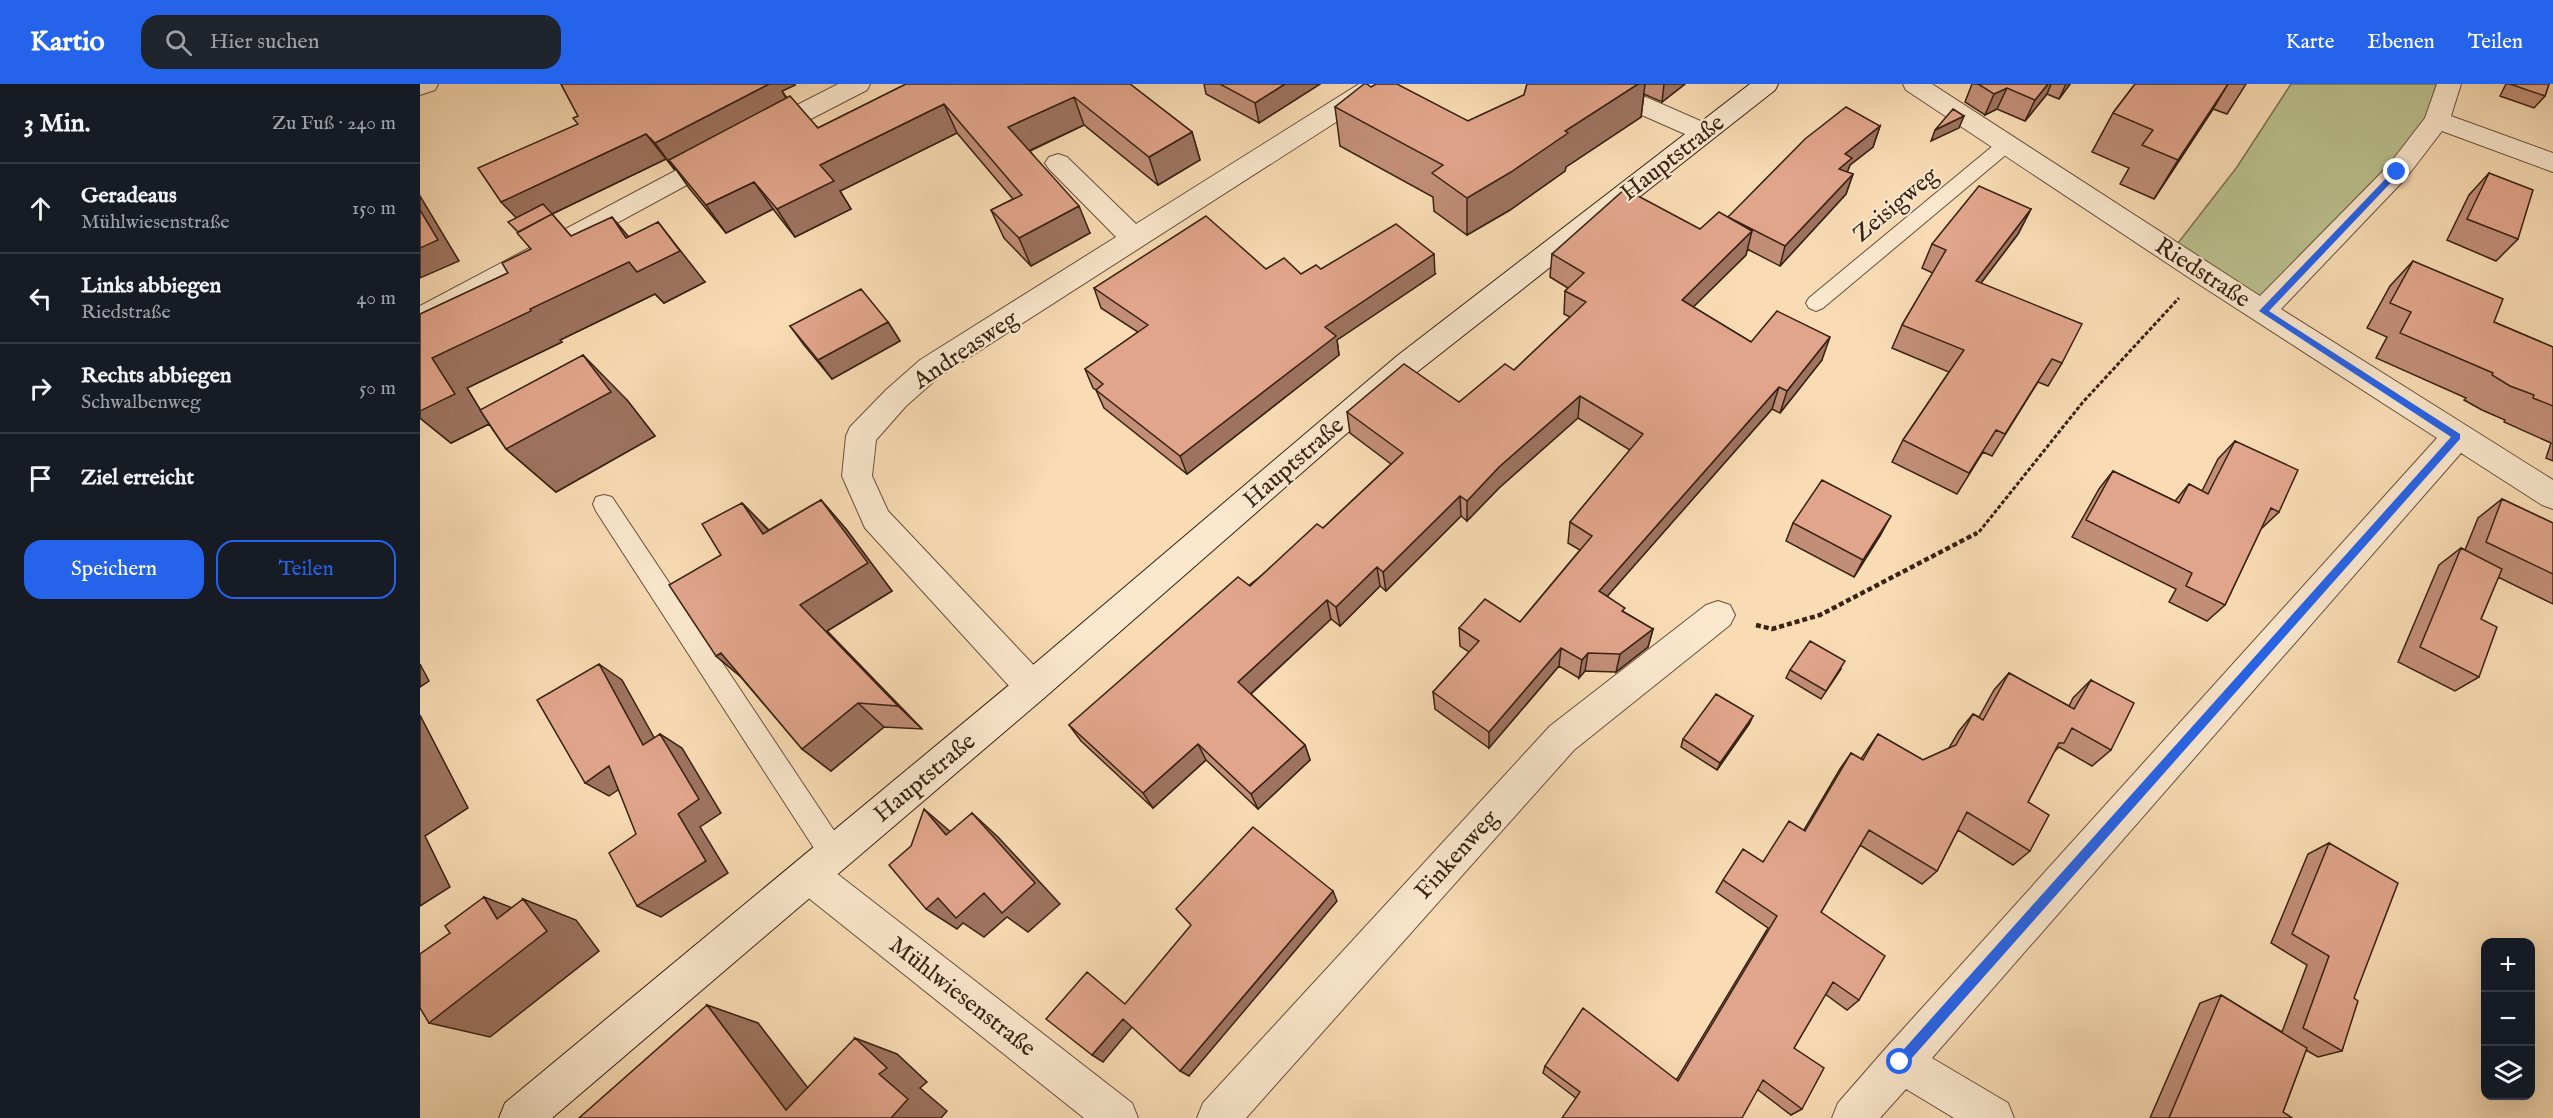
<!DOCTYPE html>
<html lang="de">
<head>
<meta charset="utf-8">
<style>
	body { margin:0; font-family:"IM FELL English",serif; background:#20242c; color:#f1f3f6 }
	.controls { position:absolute; right:18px; bottom:18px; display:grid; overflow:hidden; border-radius:12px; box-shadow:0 6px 24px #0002 }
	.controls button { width:54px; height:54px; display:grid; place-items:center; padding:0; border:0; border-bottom:2px solid #363941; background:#171b24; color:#f1f3f6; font:30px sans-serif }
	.stop { position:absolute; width:18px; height:18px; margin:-14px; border:4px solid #2563eb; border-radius:50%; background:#fff }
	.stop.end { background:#2563eb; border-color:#fff; box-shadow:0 2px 6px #0008 }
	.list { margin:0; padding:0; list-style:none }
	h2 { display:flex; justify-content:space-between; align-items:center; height:78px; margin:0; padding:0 24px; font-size:26px }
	h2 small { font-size:20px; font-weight:400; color:#9ea1a6 }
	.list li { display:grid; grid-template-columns:39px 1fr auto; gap:18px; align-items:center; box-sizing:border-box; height:90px; padding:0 24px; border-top:2px solid #363941 }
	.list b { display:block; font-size:22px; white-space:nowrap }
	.list p { margin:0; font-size:20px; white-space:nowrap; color:#9ea1a6 }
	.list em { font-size:20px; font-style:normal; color:#9ea1a6 }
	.actions { display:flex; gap:12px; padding:18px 24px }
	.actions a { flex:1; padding:14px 0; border:2px solid #2563eb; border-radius:18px; text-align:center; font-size:21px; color:#2563eb }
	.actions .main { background:#2563eb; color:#fff }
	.icon { flex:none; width:33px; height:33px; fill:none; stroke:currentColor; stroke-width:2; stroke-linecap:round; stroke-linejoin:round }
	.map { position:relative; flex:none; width:2133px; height:1034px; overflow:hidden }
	header { display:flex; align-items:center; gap:36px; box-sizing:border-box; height:84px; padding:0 30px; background:#2563eb; color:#fff }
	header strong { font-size:28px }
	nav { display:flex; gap:33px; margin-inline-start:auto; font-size:21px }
	.search { width:420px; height:54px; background:#20242c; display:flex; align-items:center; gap:15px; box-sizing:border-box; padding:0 21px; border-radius:18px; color:#9ea1a6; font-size:22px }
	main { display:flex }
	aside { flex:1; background:#171b24 }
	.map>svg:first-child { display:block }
	.green { fill:#bbc18f; stroke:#7a7251; stroke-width:1.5 }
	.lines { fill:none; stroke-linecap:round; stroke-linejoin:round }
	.lane-casing { stroke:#68503b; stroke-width:2 }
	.street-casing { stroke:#68503b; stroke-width:2 }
	.secondary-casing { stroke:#382213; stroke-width:2 }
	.path-far1 { stroke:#382213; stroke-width:3; stroke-dasharray:4 2; stroke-linecap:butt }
	.path { stroke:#382213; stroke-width:4.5; stroke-dasharray:5 3; stroke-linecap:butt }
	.lane { fill:#fbe8ce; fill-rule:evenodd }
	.street { fill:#fbe8ce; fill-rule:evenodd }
	.secondary { fill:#fbe8ce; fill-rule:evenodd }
	.wall { fill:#c28e78; stroke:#382213; stroke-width:1.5 }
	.shaded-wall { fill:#9e7461; stroke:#382213; stroke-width:1.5 }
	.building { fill:#e1a58b; stroke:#382213; stroke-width:1.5 }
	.route { fill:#2563eb }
	.labels { text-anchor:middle; stroke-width:4.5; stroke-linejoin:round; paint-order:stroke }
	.street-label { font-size:24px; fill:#382213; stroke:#fbe8ce }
</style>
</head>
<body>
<header>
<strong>Kartio</strong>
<div class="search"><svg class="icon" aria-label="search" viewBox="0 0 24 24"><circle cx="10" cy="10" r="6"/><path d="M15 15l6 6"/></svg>Hier suchen</div>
<nav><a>Karte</a><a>Ebenen</a><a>Teilen</a></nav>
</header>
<main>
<aside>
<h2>3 Min.<small>Zu Fuß · 240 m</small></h2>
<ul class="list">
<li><svg class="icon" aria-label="ahead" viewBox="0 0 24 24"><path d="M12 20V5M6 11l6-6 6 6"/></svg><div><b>Geradeaus</b><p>Mühlwiesenstraße</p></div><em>150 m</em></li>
<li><svg class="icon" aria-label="left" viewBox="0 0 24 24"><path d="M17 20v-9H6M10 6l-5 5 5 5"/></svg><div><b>Links abbiegen</b><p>Riedstraße</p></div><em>40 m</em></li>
<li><svg class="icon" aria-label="right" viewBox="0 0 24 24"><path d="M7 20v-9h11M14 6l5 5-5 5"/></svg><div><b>Rechts abbiegen</b><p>Schwalbenweg</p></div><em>50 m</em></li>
<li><svg class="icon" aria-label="arrive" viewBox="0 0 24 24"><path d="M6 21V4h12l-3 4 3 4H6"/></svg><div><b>Ziel erreicht</b></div></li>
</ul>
<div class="actions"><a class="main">Speichern</a><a>Teilen</a></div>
</aside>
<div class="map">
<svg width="2133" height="1034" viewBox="0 0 2133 1034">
	<rect width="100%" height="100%" fill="#f9dcb4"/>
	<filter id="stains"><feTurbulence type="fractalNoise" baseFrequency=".00333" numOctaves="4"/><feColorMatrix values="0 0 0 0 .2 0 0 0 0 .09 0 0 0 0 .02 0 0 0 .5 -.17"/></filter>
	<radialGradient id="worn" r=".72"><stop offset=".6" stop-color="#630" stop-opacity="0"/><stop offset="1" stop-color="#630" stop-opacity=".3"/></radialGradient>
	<path class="green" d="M1871 0H2029L2017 36 1843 227 1751 168 1817 83Z"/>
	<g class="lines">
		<g class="lane-casing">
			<path id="lane" d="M1587 54 1594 56 1596 60 1594 64 1403 224 1396 227 1389 224 1386 219 1389 214 1580 56Z
				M184 411 192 413 423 760 426 769 423 778 413 782 403 778 176 427 173 420 176 413Z"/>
		</g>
		<g class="street-casing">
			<path id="street" d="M0 0H18L15 6 0 11Z
				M418 0H450L447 6 354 54 345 56 336 54 332 48 336 42Z
				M939 0H969L966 6 520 292 486 322 456 356 452 392 468 427 624 592 629 603 624 614 612 619 600 614 445 444 422 392 426 352 430 343 466 306 500 276 696 153 629 85 625 79 629 73 638 70 647 73 716 140Z
				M1162 0H1196L1292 42 1296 48 1292 54 1283 56 1274 54 1165 6Z
				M1483 0H1512L1840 212 1968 82 2005 34 2017 0H2041L2031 32 2133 69V88L2022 47 1986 94 1861 225 2133 396V425L2122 421 2041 369 1512 974 1588 1019 1594 1034H1534L1486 1005 1460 1034H1412L1418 1019 1466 964 2017 354 1777 199 1486 6Z
				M302 62 311 65 315 71 311 77 0 246V222Z
				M1298 517 1310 521 1315 531 1310 541 1154 666 826 1034H777L783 1019 1130 642 1286 521Z
				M389 773 402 778 712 1019 718 1034H664L376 804 370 791 376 778Z"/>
		</g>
		<g class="secondary-casing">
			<path id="secondary" d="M1330 0H1358L1355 6 997 288 624 614 132 1034H79L85 1019 600 592 977 272Z"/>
		</g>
		<path class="path-far1" d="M1554 451 1559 448 1663 318 1759 214"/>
		<path class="path" d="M1336 541 1352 545 1400 531 1557 449"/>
		<use href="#lane" class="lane"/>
		<use href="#street" class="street"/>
		<use href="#secondary" class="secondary"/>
	</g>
	<path class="wall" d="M141 0H374L375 1 362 7 367 14 398 44 486 0H710L772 48 780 76 738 101 664 41 610 67 670 149 611 182 584 154 571 126 593 115 537 49 420 107 431 125 375 153 353 125 306 149 269 104 255 84 254 85 246 75 132 130 151 152 208 153 285 198 244 219 235 210 140 256 142 258 47 304 60 326 207 316 235 352 136 408 86 365 69 340 31 359 0 334V230L88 189 111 165 98 148 96 134 158 40V32Z
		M784 0H900L839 39 786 10Z
		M1107 0H1265L1242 18 1224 10 1221 33 1146 83 1145 87 1090 126 1047 151 1014 127 1013 113 920 62 915 23 951 3 1048 37 1104 11Z
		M1552 0H1650L1639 15 1627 10 1605 37 1577 25 1565 31 1545 18Z
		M1715 0H1826L1807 30 1793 25 1734 115 1700 100 1709 84 1672 68 1693 29Z
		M2086 0H2129L2125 12 2114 24 2080 12Z
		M1460 42 1453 63 1430 81 1427 88 1433 90 1426 110 1360 182 1327 165 1326 171 1273 223 1331 258 1402 276 1360 329 1352 325 1187 512 1204 528 1233 545 1228 563 1196 588 1165 587 1159 594 1139 582 1069 664 1015 625 1013 608 1049 568 1040 562 1039 544 1100 538 1160 466 1148 459 1150 438 1210 366 1158 334 1079 404 1047 437 1041 432 966 507 960 502 920 542 911 535 831 610 885 661 890 676 838 725 786 676 733 724 661 657 649 641 903 444 971 380 930 349 927 328 1039 318 1094 286 1150 233 1144 230 1145 207 1148 204 1130 193 1132 170 1280 145 1308 133Z
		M2069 89 2098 155 2076 177 2027 156 2049 111Z
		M1611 125 1598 150 1561 199 1642 279 1628 302 1618 298 1572 372 1563 368 1537 410 1472 378 1483 356 1529 288 1472 264 1482 241 1513 189 1502 184 1512 160Z
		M1993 177 2074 238 2133 263V377L2126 374 2131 359 2084 338 2085 336 2062 326 2044 316 2046 314 1956 274 1967 253 1947 244 1970 202Z
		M846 185 881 190 901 185 1015 190 917 256 919 271 767 390 684 324 676 306 673 304 665 285 718 248 681 224 674 204Z
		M468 238 480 257 412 295 384 261 370 242Z
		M1815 357 1859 428 1841 445 1805 521 1787 537 1749 518 1756 505 1652 453 1679 405 1693 387 1755 417 1769 400 1782 407 1798 375Z
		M2082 415 2133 439V520L2078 493 2061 535 2059 593 2035 607 1978 578 2019 481 2041 464 2045 466 2058 434Z
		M401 416 426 445 472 507 407 547 502 645 464 643 411 687 382 665 320 592 296 572 301 471 322 419 349 446Z
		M1373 439 1461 450 1434 493 1366 457Z
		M1421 585 1401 615 1366 594 1370 586Z
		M1589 589 1649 622 1653 614 1671 596 1691 666 1672 682 1639 663 1634 668 1608 718 1610 767 1593 781 1538 746 1517 787 1502 800 1440 761 1401 828 1439 916 1427 926 1405 910 1374 964 1382 1025 1371 1031 1338 1006 1156 1014 1123 989 1125 982 1257 995 1348 844 1296 808 1303 796 1343 778 1384 746 1420 685 1431 669 1441 675 1458 650 1503 676 1529 664 1539 647 1553 630 1559 633 1574 606Z
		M1333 632 1329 640 1297 686 1261 663 1263 655Z
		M1909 759 1934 914 1922 967 1898 973 1886 966 1863 1028 1872 1034H1730L1780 919 1801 911 1862 948 1887 881 1851 859 1888 770Z"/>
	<path class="shaded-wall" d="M349 0H374L375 1 362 7 371 23 249 76 255 84 254 85 235 59Z
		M865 0H900L839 39 835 19Z
		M1218 0H1225L1221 33 1146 83 1145 87 1090 126 1047 151V114L1145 47Z
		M1244 0H1265L1242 18Z
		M1628 0H1631L1627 10 1605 37 1615 16Z
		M1646 0H1650L1639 15Z
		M1808 0 1793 25 1734 115 1758 76Z
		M1587 4 1577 25 1565 31 1574 10Z
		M654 13 664 41 600 71 588 43Z
		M524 20 537 49 420 107 431 125 375 153 357 125 400 81Z
		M1544 32 1539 44 1511 57 1515 46Z
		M1460 42 1453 63 1430 81 1425 94 1413 105 1425 70Z
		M772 48 780 76 738 101 729 73Z
		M226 50 246 75 105 143 81 118Z
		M1433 90 1426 110 1360 182 1365 162Z
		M334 98 353 125 306 149 286 121Z
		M0 112 39 177 0 194Z
		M659 122 670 149 611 182 599 154Z
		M1611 125 1598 150 1545 220 1556 197Z
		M192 133 219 165 238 138 285 198 244 219 235 210 140 256 142 258 47 304 69 340 31 359 0 334V315L12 274 110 225 206 154Z
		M1332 147 1326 171 1257 239 1262 216Z
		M1014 170 1015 190 917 256 919 271 767 390 760 372 905 243Z
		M468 238 480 257 412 295 398 276Z
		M1410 253 1402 276 1360 329 1367 307Z
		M163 271 207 316 235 352 136 408 86 365Z
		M1359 303 1352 325 1176 525 1179 507Z
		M1160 312 1158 334 1079 404 1047 437V417L1079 383Z
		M1040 412 1041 432 966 507 963 488Z
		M401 416 426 445 472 507 407 547 502 645 478 622 380 521Z
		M322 419 350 448 343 450Z
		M1471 432 1461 450 1434 493 1443 476Z
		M957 483 960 502 920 542 916 523Z
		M907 516 911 535 825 615 818 598Z
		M1233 545 1228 563 1196 588 1200 570Z
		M1141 564 1139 582 1069 664V648Z
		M301 569 327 598 296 572Z
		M1168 569 1165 587 1159 594 1162 576Z
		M0 580 9 597 0 603Z
		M179 580 202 596 246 675 223 661Z
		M438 619 464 643 411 687 382 665Z
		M0 631 48 724 5 752 30 803 0 822Z
		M1333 632 1329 640 1297 686 1300 679Z
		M240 650 262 664 301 729 280 743 308 789 241 833 217 822Z
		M778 660 786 676 733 724 723 709Z
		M885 661 890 676 838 725 831 710Z
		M189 682 213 696 189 712 165 699Z
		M504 725 533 750 526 751Z
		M552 729 578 753 640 820 608 848 587 833 564 853 543 839 537 845 506 825Z
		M913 807 917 817 769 992 760 987Z
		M64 813 116 833 103 815 156 836 179 867 70 953 9 939 77 835Z
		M287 921 338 939 411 1034 366 1026Z
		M703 935 713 942 683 978 672 971Z
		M435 954 477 970 507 998 500 1004 527 1027 521 1034H471L459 990Z"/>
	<path class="building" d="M141 0H349L235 59 226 50 81 118 58 84 158 40 153 34 158 32Z
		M486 0H710L772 48 729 73 654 13 588 43 659 122 599 154 571 126 602 111 524 20 400 81 414 97 357 125 334 98 286 121 249 76 370 12 398 44Z
		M800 0H865L835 19Z
		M944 0H947L951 3 956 0H977L1048 37 1104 11 1107 0H1218L1145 47 1148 49 1091 88 1047 114 1012 89 1023 81 915 23Z
		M1558 0H1628L1615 16 1587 4 1574 10Z
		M1715 0H1808L1758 76 1722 61 1733 46 1693 29Z
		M2090 0H2129L2125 12Z
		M1426 23 1460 42 1425 70 1432 74 1419 85 1433 90 1365 162 1308 133 1385 55Z
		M1533 25 1544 32 1515 46Z
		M2069 89 2113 106 2098 155 2047 135Z
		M1559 102 1611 125 1556 197 1662 240 1642 279 1632 275 1585 350 1576 346 1549 389 1483 356 1544 266 1482 241 1526 166 1512 160Z
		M1205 105 1280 145 1299 128 1332 147 1262 216 1331 258 1357 227 1410 253 1367 307 1359 303 1179 507 1205 524 1202 527 1233 545 1200 570 1168 569 1162 576 1141 564 1069 648 1013 608 1059 557 1039 544 1065 515 1100 538 1172 452 1150 438 1223 350 1160 312 1079 383 1047 417 1040 412 963 488 957 483 916 523 907 516 818 598 885 661 831 710 778 660 723 709 649 641 818 493 830 502 897 440 903 444 983 369 927 328 984 280 1039 318 1085 280 1094 286 1166 218 1145 207 1164 189 1132 170Z
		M123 120 134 132 132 130 98 148 88 138Z
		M0 126 18 156 0 164Z
		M132 130 151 152 192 133 206 154 238 138 260 167 217 188 209 178 110 225 111 227 12 274 35 310 0 327V230L88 189 82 179 111 165 97 149Z
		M786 132 846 185 864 174 881 190 896 181 901 185 976 140 1014 170 905 243 916 252 760 372 676 306 683 300 665 285 728 241 674 204Z
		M1993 177 2083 215 2074 238 2133 263V322L2113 314 2114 311 2090 302 2072 291 2073 289 1980 249 1991 228 1970 219Z
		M441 205 468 238 398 276 370 242Z
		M163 271 191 308 86 365 60 326Z
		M1815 357 1878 386 1859 428 1851 424 1805 521 1766 502 1772 489 1666 436 1693 387 1759 419 1769 400 1788 410Z
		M1402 396 1471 432 1443 476 1373 439Z
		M2082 415 2133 439V490L2066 458Z
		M401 416 448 479 380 521 478 622 438 619 382 665 301 569 296 572 249 501 301 471 282 440 322 419 343 450Z
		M2041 464 2082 485 2061 535 2077 543 2059 593 2000 563Z
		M1390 557 1425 577 1406 607 1370 586Z
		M179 580 223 661 240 650 279 715 258 730 286 777 217 822 189 769 216 750 189 682 165 699 117 616Z
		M1589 589 1654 625 1671 596 1714 619 1691 666 1652 644 1644 659H1639L1608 718 1629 731 1610 767 1547 728 1517 787 1449 746 1401 828 1465 872 1439 916 1413 898 1374 964 1404 984 1382 1025 1343 996 1322 1034H1142L1160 1008 1125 982 1163 924 1258 997 1357 832 1303 796 1323 765 1343 778 1369 737 1385 747 1431 669 1443 676 1458 650 1503 676 1536 661 1553 630 1563 636Z
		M1296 610 1333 632 1300 679 1263 655Z
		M504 725 526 751 552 729 615 799 582 829 564 809 536 834 518 814 506 825 469 781 491 762Z
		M833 743 913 807 760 987 703 935 672 971 626 935 667 888 705 920 771 841 756 825Z
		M1909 759 1978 799 1934 914 1938 917 1922 967 1883 944 1909 872 1872 850Z
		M64 813 77 835 103 815 127 847 9 939 0 924V870L30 849 25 842Z
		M1801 911 1887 964 1863 1028 1872 1034H1749Z
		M287 921 366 1026 435 954 467 984 459 990 488 1015 471 1034H159Z"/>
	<path class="route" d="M1974 86 1981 88 1849 227 2040 350V355L1484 983H1476V974L2031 353 1839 227Z"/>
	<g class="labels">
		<g class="street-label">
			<text transform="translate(1252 73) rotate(-38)" y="8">Hauptstraße</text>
			<text transform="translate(1475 120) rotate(-40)" y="8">Zeisigweg</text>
			<text transform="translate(1783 188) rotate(33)" y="8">Riedstraße</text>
			<text transform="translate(545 265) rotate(-34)" y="8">Andreasweg</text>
			<text transform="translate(873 378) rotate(-41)" y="8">Hauptstraße</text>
			<text transform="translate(504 693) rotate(-40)" y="8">Hauptstraße</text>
			<text transform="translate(1036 770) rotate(-48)" y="8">Finkenweg</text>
			<text transform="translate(543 912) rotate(38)" y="8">Mühlwiesenstraße</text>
		</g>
	</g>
	<rect width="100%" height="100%" filter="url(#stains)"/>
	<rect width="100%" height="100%" fill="url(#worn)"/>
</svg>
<div class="controls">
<button>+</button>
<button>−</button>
<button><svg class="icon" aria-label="layers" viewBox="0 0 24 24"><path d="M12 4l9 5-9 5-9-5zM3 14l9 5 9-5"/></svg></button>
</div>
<div class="stop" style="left:1480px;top:978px"></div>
<div class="stop end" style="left:1977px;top:88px"></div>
</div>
</main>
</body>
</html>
